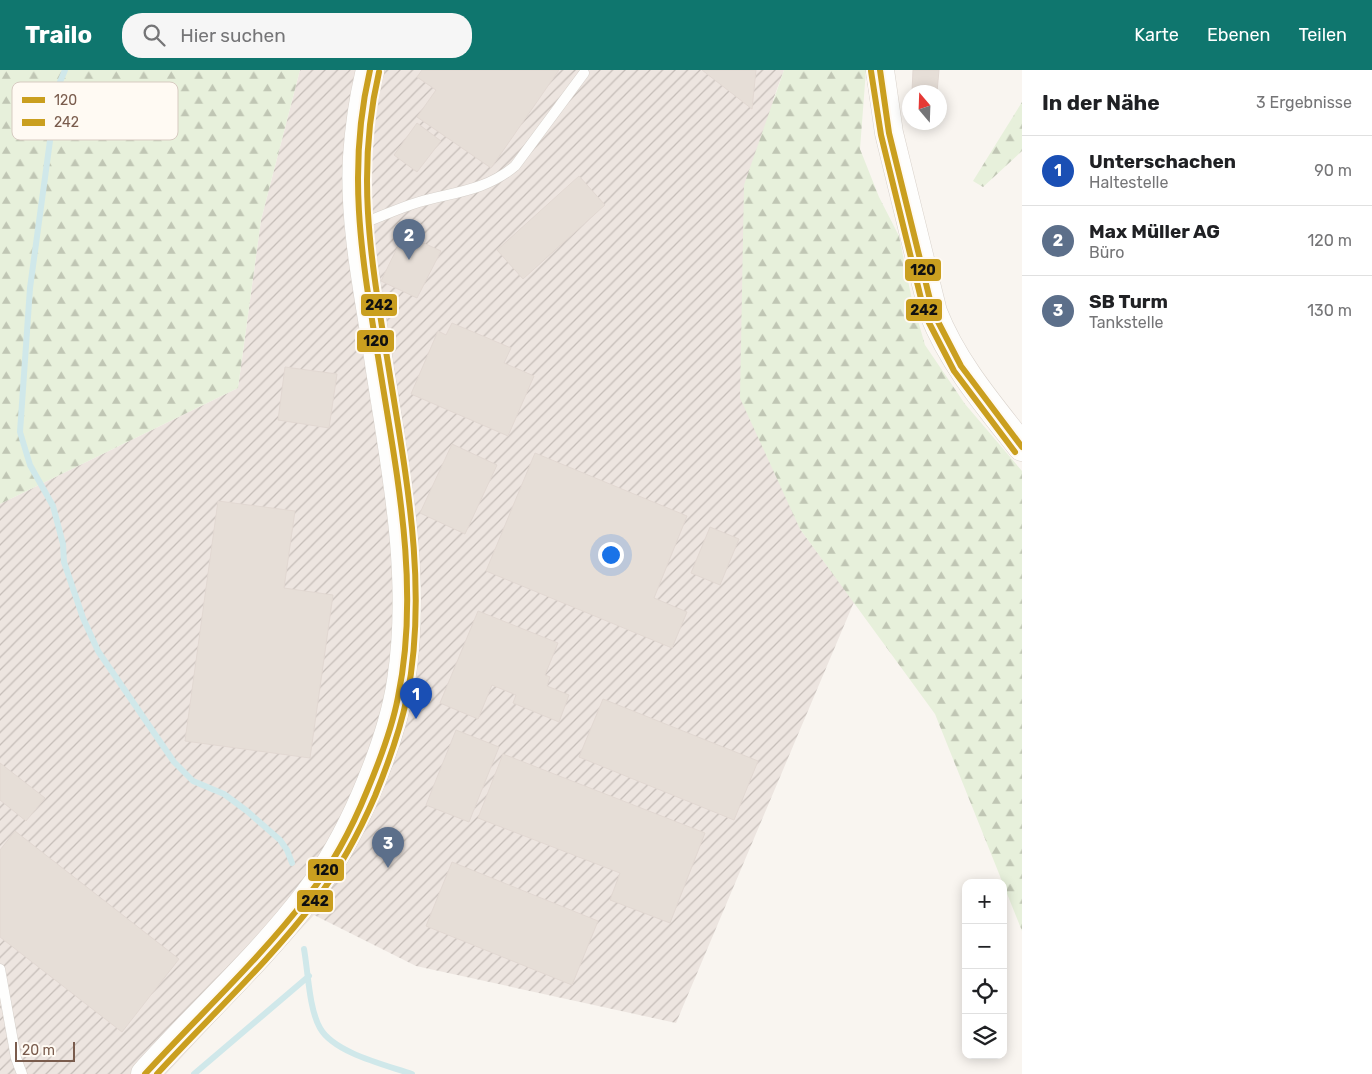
<!DOCTYPE html>
<html lang="de">
<head>
<meta charset="utf-8">
<style>
	body { margin:0; font-family:Rubik,sans-serif; background:#f6f6f6; color:#202124 }
	.controls { position:absolute; right:15px; bottom:15px; display:grid; overflow:hidden; border-radius:10px; box-shadow:0 2px 12px #0003 }
	.controls button { width:45px; height:45px; display:grid; place-items:center; padding:0; border:0; border-bottom:1px solid #e0e0e0; background:#fff; color:#202124; font:25px sans-serif }
	.compass { position:absolute; left:902px; top:15px; width:45px; height:45px; border-radius:50%; background:#fff; box-shadow:0 2px 12px #0003; rotate:341deg }
	.scale { position:absolute; left:15px; bottom:12px; width:60px; box-sizing:border-box; padding-left:5px; border:2px solid #7a5c4d; border-top:0; font-size:14px; line-height:18px; white-space:nowrap; color:#7a5c4d; -webkit-text-stroke:4px #fffaf3; paint-order:stroke }
	.you { position:absolute; left:610px; top:484px; width:18px; height:18px; margin:-12px; border:4px solid #fff; border-radius:50%; background:#1a73e8; box-shadow:0 0 0 8px #1a73e833 }
	.badge { display:grid; place-items:center; width:32px; height:32px; border-radius:50%; background:#0f766e; color:#fff; font-size:16px; font-weight:700 }
	.pin { position:absolute; translate:-50% -41px; filter:drop-shadow(0 1px 2px #0008) }
	.pin::after { content:''; position:absolute; top:26px; width:18px; height:15px; background:inherit; clip-path:polygon(0 0,100% 0,50% 100%) }
	.list { margin:0; padding:0; list-style:none }
	h2 { display:flex; justify-content:space-between; align-items:center; height:65px; margin:0; padding:0 20px; font-size:21px }
	h2 small { font-size:16px; font-weight:400; color:#757577 }
	.list li { display:grid; grid-template-columns:32px 1fr auto; gap:15px; align-items:center; box-sizing:border-box; height:70px; padding:0 20px; border-top:1px solid #e0e0e0 }
	.list b { display:block; font-size:19px; white-space:nowrap }
	.list p { margin:0; font-size:16px; white-space:nowrap; color:#757577 }
	.list em { font-size:16px; font-style:normal; color:#757577 }
	.icon { flex:none; width:28px; height:28px; fill:none; stroke:currentColor; stroke-width:2; stroke-linecap:round; stroke-linejoin:round }
	.map { position:relative; flex:none; width:1022px; height:1004px; overflow:hidden }
	header { display:flex; align-items:center; gap:30px; box-sizing:border-box; height:70px; padding:0 25px; background:#0f766e; color:#fff }
	header strong { font-size:24px }
	nav { display:flex; gap:28px; margin-inline-start:auto; font-size:18px }
	.search { width:350px; height:45px; background:#f6f6f6; display:flex; align-items:center; gap:12px; box-sizing:border-box; padding:0 18px; border-radius:20px; color:#757577; font-size:19px }
	main { display:flex }
	aside { flex:1; background:#fff }
	.map>svg:first-child { display:block }
	.industrial { fill:url(#industrial-furrows) }
	.forest { fill:url(#forest-firs) }
	.lines { fill:none; stroke-linecap:round; stroke-linejoin:round }
	.stream { stroke:#d0e8ea; stroke-width:6 }
	.building { fill:#e6ded7; stroke:#e2d8d2 }
	.service-casing { stroke:#d7d1cb; stroke-width:11 }
	.secondary-casing { stroke:#d9d2cb; stroke-width:29 }
	.service { stroke:#fefefd; stroke-width:10 }
	.secondary { stroke:#fefefd; stroke-width:28 }
	.bus-1-casing { stroke:#fffaf3; stroke-width:10 }
	.bus-2-casing { stroke:#fffaf3; stroke-width:10 }
	.bus-1 { stroke:#ca9f1f; stroke-width:6 }
	.bus-2 { stroke:#ca9f1f; stroke-width:6 }
	.key { fill:#fffaf3; stroke:#d7cbc1; stroke-width:1 }
	.key-label { font-size:14px; fill:#7a5c4d }
	.line-badge { stroke:#fffaf3; stroke-width:2 }
	.pale-badge-label { font-size:14px; text-anchor:middle; font-weight:bold; fill:#111 }
</style>
</head>
<body>
<header>
<strong>Trailo</strong>
<div class="search"><svg class="icon" aria-label="search" viewBox="0 0 24 24"><circle cx="10" cy="10" r="6"/><path d="M15 15l6 6"/></svg>Hier suchen</div>
<nav><a>Karte</a><a>Ebenen</a><a>Teilen</a></nav>
</header>
<main>
<div class="map">
<svg width="1022" height="1004" viewBox="0 0 1022 1004">
	<defs>
		<pattern id="industrial-furrows" width="10" height="10" patternUnits="userSpaceOnUse" patternTransform="scale(1.25)"><rect width="10" height="10" fill="#ede5e0"/><path d="M-1 1l2-2M0 10L10 0M9 11l2-2" fill="none" stroke="#c5bdb8"/></pattern>
		<pattern id="forest-firs" width="22" height="20" patternUnits="userSpaceOnUse" patternTransform="scale(1.25)"><rect width="22" height="20" fill="#e7f0db"/><path d="M5 1l3.5 6h-7zM16 11l3.5 6h-7z" fill="#c0c6b4"/></pattern>
	</defs>
	<rect width="100%" height="100%" fill="#f9f5f0"/>
	<path class="industrial" d="M300 0H784L773 30 800 459 854 532 676 953 416 896 314 845 166 1004H0V434L238 318 261 150Z"/>
	<path class="forest" d="M0 0H300L261 150 238 318 0 434Z
		M784 0H866L860 79 879 127 899 166 912 230 925 275 965 334 1022 401V861L935 644 800 459 740 328 744 115Z
		M1022 32V81L983 117 973 111Z"/>
	<g class="lines">
		<path class="stream" d="M65 0 57 19 30 218 20 362 30 395 53 436 63 474 64 492 83 548 98 581 174 692 193 711 224 724 247 741 280 770 287 780 292 793
			M304 879C308 901 309 939 320 958 334 983 386 995 412 1004
			M194 1004 309 906"/>
	</g>
	<path class="building" d="M422 0H559L491 98 417 47 436 20 417 7Z
		M702 0H756L752 39Z
		M913 0H939L937 22H912Z
		M417 53 441 71 417 102 394 85Z
		M579 106 605 135 523 209 497 180Z
		M404 164 441 181 417 228 381 211Z
		M452 253 511 278 504 293 534 306 508 366 411 324 438 261 446 265Z
		M285 297 337 304 329 358 278 350Z
		M452 374 497 395 465 464 420 443Z
		M535 383 687 446 654 528 687 542 672 578 486 501Z
		M218 431 295 441 284 518 333 525 310 688 185 671Z
		M710 457 739 469 720 515 691 503Z
		M478 541 558 573 545 605 550 607 547 616 569 625 559 652 513 633 516 625 492 615 478 649 440 633Z
		M603 629 758 691 734 750 579 687Z
		M456 660 499 677 469 752 426 735Z
		M503 684 705 763 670 853 610 830 620 803 478 748Z
		M0 693 45 728 26 751 0 730Z
		M15 761 179 889 122 962 0 867V780Z
		M452 792 598 851 572 915 426 856Z"/>
	<g class="lines">
		<g class="service-casing">
			<path id="service" d="M361 154C380 147 399 138 419 132 454 122 485 121 515 96L584 3
				M0 899 16 988 22 1004"/>
		</g>
		<g class="secondary-casing">
			<path id="secondary" d="M880 0 889 63 933 242C953 293 988 334 1022 377
				M145 1004C199 944 259 890 308 826 333 793 349 763 365 726 381 689 395 651 401 611 417 508 396 402 380 300 370 230 353 157 357 87 359 57 363 29 370 0"/>
		</g>
		<use href="#service" class="service"/>
		<use href="#secondary" class="secondary"/>
		<g class="bus-1-casing">
			<path id="bus-1" d="M880 0 889 63 933 242 961 296 1022 377
				M145 1004C199 945 259 890 308 826 333 794 352 758 367 721 380 690 392 659 398 627 420 521 398 410 381 305 364 199 345 107 370 0"/>
		</g>
		<g class="bus-2-casing">
			<path id="bus-2" d="M871 1 881 65 925 245 954 301 1015 382
				M157 1004C210 946 268 893 316 830 340 798 359 763 375 726 388 694 400 661 407 627 428 521 407 411 390 306 373 200 354 109 379 2"/>
		</g>
		<use href="#bus-1" class="bus-1"/>
		<use href="#bus-2" class="bus-2"/>
	</g>
	<rect x="12" y="12" width="166" height="58" rx="8" class="key"/>
	<rect x="22" y="27" width="23" height="6" fill="#ca9f1f"/>
	<rect x="22" y="49" width="23" height="7" fill="#ca9f1f"/>
	<g class="key-label">
		<text x="54" y="35">120</text>
		<text x="54" y="57">242</text>
	</g>
	<g class="line-badge">
		<rect x="904" y="188" width="38" height="24" rx="5" fill="#ca9f1f"/>
		<rect x="360" y="223" width="38" height="24" rx="5" fill="#ca9f1f"/>
		<rect x="905" y="228" width="38" height="24" rx="5" fill="#ca9f1f"/>
		<rect x="356" y="259" width="39" height="24" rx="5" fill="#ca9f1f"/>
		<rect x="307" y="788" width="38" height="24" rx="5" fill="#ca9f1f"/>
		<rect x="296" y="819" width="38" height="24" rx="5" fill="#ca9f1f"/>
	</g>
	<g class="pale-badge-label">
		<text x="923" y="205">120</text>
		<text x="379" y="240">242</text>
		<text x="924" y="245">242</text>
		<text x="376" y="276">120</text>
		<text x="326" y="805">120</text>
		<text x="315" y="836">242</text>
	</g>
</svg>
<div class="controls">
<button>+</button>
<button>−</button>
<button><svg class="icon" aria-label="locate" viewBox="0 0 24 24"><circle cx="12" cy="12" r="6"/><path d="M12 2v4M12 18v4M2 12h4M18 12h4"/></svg></button>
<button><svg class="icon" aria-label="layers" viewBox="0 0 24 24"><path d="M12 4l9 5-9 5-9-5zM3 14l9 5 9-5"/></svg></button>
</div>
<svg class="compass" viewBox="-18 -18 36 36"><path d="M0-13l5 13h-10z" fill="#e53935"/><path d="M0 13l5-13h-10z" fill="#757577"/></svg>
<div class="scale">20 m</div>
<div class="you"></div>
<div class="pin badge" style="left:416px;top:649px;background:#1a4fb4">1</div>
<div class="pin badge" style="left:409px;top:190px;background:#5c6f8a">2</div>
<div class="pin badge" style="left:388px;top:798px;background:#5c6f8a">3</div>
</div>
<aside>
<h2>In der Nähe<small>3 Ergebnisse</small></h2>
<ul class="list">
<li><span class="badge" style="background:#1a4fb4">1</span><div><b>Unterschachen</b><p>Haltestelle</p></div><em>90 m</em></li>
<li><span class="badge" style="background:#5c6f8a">2</span><div><b>Max Müller AG</b><p>Büro</p></div><em>120 m</em></li>
<li><span class="badge" style="background:#5c6f8a">3</span><div><b>SB Turm</b><p>Tankstelle</p></div><em>130 m</em></li>
</ul>
</aside>
</main>
</body>
</html>
